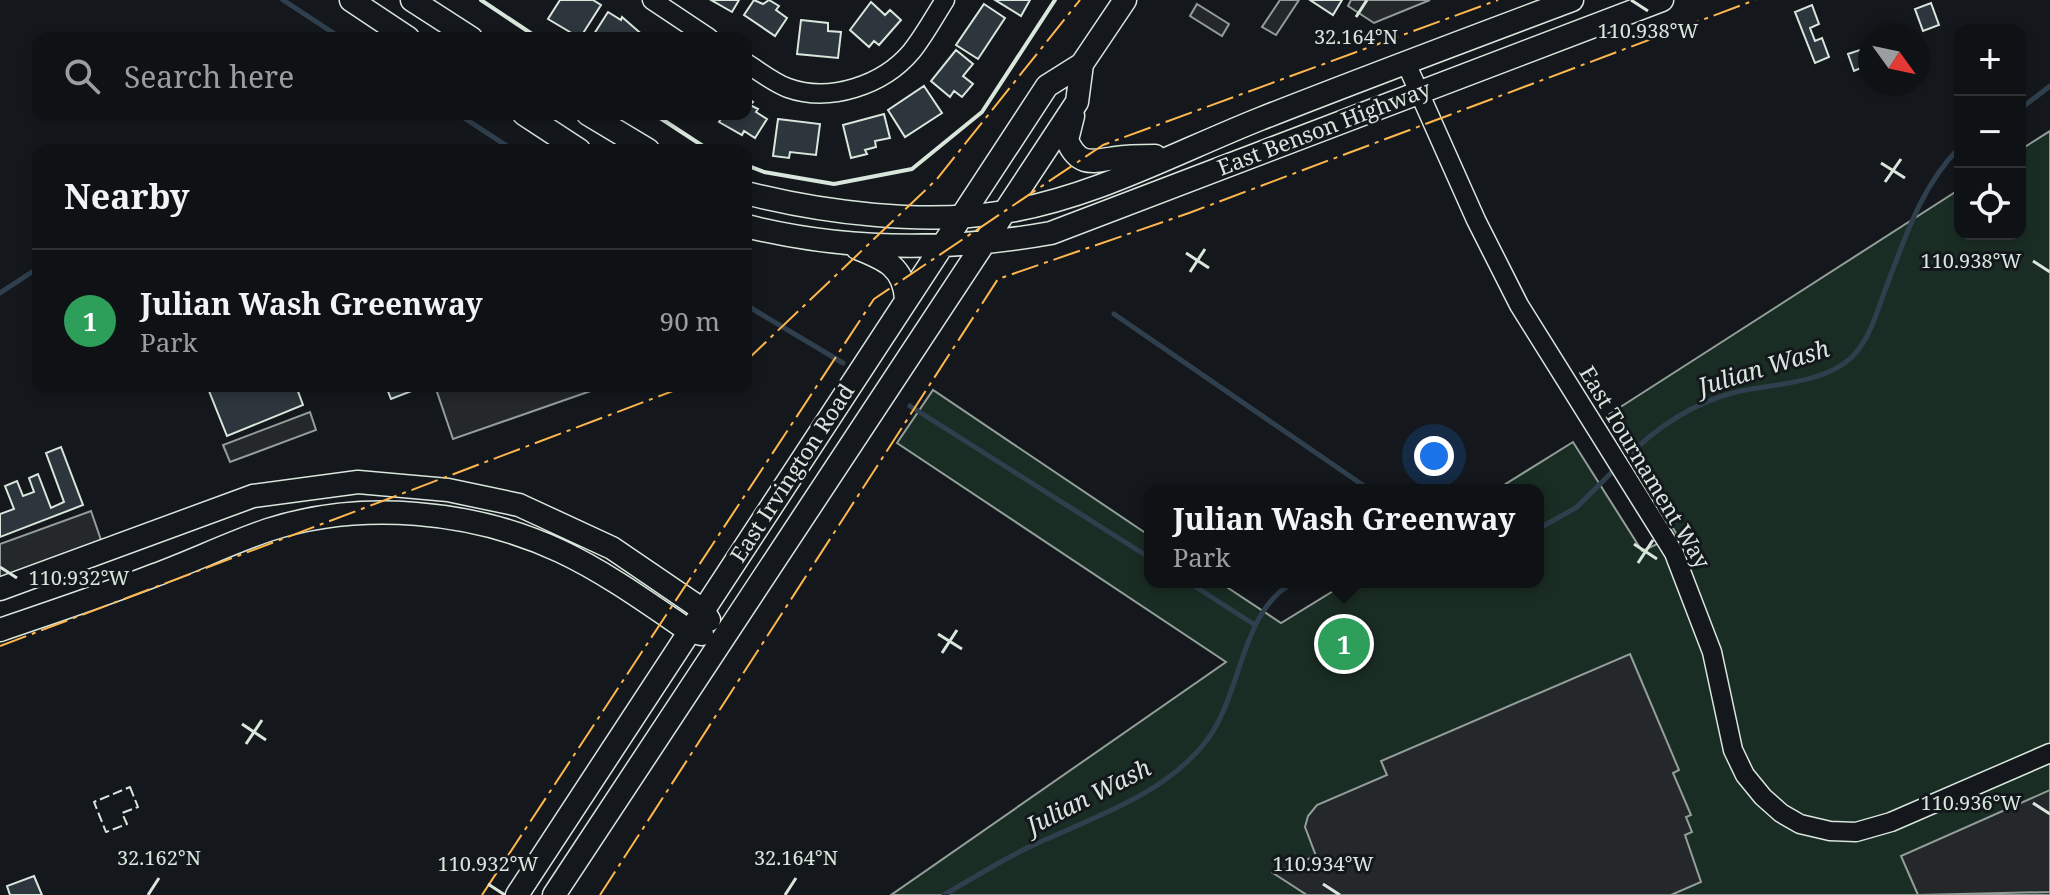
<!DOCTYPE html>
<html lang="en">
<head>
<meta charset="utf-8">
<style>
	body { margin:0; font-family:"Noto Serif",serif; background:#1d2022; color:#f1f3f6 }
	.controls { position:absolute; right:24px; top:24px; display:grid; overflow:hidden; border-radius:16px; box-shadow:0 4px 12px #0003 }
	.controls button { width:72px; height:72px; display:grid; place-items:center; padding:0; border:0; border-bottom:2px solid #2f3234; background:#0f1215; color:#f1f3f6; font:40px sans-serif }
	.compass { position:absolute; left:1858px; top:24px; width:72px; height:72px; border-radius:50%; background:#0f1215; box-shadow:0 4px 12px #0003; rotate:123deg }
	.you { position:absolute; left:1434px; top:456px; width:28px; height:28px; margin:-20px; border:6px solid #fff; border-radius:50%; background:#1a73e8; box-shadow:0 0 0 12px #1a73e833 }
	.badge { display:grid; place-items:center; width:52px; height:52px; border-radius:50%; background:#1a73e8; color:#fff; font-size:26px; font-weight:700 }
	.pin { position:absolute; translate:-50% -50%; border:4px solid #fff; box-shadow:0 2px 8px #0006 }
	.popup { position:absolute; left:1144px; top:484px; width:400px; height:104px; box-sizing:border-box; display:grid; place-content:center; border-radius:16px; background:#0f1215; filter:drop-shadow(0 2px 6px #0005); font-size:26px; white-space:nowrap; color:#9b9ea0 }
	.popup b { font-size:30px; color:#f1f3f6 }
	.popup::after { content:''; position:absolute; left:50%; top:100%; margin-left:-16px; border:16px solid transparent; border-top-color:#0f1215 }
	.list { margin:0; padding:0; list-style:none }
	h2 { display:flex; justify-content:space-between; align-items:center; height:104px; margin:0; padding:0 32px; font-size:34px }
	h2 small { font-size:26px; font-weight:400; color:#9b9ea0 }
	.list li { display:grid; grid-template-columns:52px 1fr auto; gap:24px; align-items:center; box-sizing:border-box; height:144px; padding:0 32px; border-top:2px solid #2f3234 }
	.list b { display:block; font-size:30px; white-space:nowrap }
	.list p { margin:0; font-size:26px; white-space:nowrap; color:#9b9ea0 }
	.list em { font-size:26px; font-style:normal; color:#9b9ea0 }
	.icon { flex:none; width:44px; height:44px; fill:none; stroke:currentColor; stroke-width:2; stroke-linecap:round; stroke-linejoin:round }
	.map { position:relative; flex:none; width:2050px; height:895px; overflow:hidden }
	.search { position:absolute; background:#0f1215; box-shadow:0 4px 12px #0003; left:32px; top:32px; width:720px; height:88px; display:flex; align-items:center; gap:20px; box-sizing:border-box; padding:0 28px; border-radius:16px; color:#9b9ea0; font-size:30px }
	.panel { position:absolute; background:#0f1215; box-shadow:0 4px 12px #0003; left:32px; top:144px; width:720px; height:248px; border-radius:16px }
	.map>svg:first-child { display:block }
	.green { fill:#1a2d24; stroke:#939e99; stroke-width:2 }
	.parking { fill:#24282b; stroke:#939e99; stroke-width:2 }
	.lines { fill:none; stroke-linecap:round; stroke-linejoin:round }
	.stream { stroke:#2f3f4d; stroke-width:5 }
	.building { fill:#2c363c; stroke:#d8e6dc; stroke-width:2 }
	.minor-casing { stroke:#d8e6dc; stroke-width:21 }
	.major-casing { stroke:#d8e6dc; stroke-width:25 }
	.minor { stroke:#14181c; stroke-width:18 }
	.major { stroke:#14181c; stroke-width:22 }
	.fence { stroke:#d8e6dc; stroke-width:2; stroke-dasharray:10 4; stroke-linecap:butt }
	.wall { stroke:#d8e6dc; stroke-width:4 }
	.power { stroke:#ffb74d; stroke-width:2; stroke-dasharray:28 6 4 6; stroke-linecap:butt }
	.ticks { fill:none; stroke:#d8e6dc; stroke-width:3 }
	.labels { text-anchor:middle; stroke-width:6; stroke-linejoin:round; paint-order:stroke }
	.street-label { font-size:22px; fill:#d8e6dc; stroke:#14181c }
	.water-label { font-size:24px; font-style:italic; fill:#d8e6dc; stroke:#14181c }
	.ticks-label { font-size:20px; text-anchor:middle; fill:#d8e6dc; stroke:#14181c; stroke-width:6; stroke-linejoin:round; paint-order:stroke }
</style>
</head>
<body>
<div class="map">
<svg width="2050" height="895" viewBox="0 0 2050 895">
	<rect width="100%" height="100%" fill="#14181c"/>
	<path class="green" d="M2050 131V895H891L1226 662 897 443 933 390 1150 536V582H1219L1281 623 1348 582H1538V490H1496L1573 442 1642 551 1677 535 1608 415 1960 189V234H2020V150Z"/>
	<path class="parking" d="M1280 0H1299L1276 35 1262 27Z
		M1351 0H1430L1374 23 1348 6Z
		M1197 4 1229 24 1222 36 1190 16Z
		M435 386H605L453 439Z
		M310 412 316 430 230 462 223 445Z
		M91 511 101 540 0 577V544Z
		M1630 654 1679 770 1673 773 1691 815 1686 817 1692 832 1685 835 1701 882 1671 895H1307L1273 873 1316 856 1305 827 1308 816 1317 805 1387 775 1381 761Z
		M2050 790V892L1918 895 1901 856Z"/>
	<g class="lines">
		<path class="stream" d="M283 0 341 38
			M2020 109 2050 86
			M458 114 513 150
			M0 293 38 268
			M746 305 843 363
			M1114 314 1370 490
			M910 406 1150 558
			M1622 462C1653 430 1692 403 1736 392 1771 384 1824 384 1852 357 1869 340 1876 315 1884 293 1904 241 1920 187 1960 147
			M1538 529 1577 507 1615 469
			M1188 582 1255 625
			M944 895C971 879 997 863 1025 849 1087 819 1164 797 1207 740 1243 692 1240 611 1294 582"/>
	</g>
	<path class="building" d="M560 0H593L601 5 580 38 548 19Z
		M711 0H739L732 12Z
		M754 0 763 4 769 0 779 6 776 10 787 18 775 36 744 15Z
		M995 0H1030L1021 16Z
		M1310 0H1342L1333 15Z
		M871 2 885 15 890 10 901 20 879 45 874 41 869 47 850 30Z
		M1931 3 1939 25 1923 31 1915 9Z
		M984 4 1005 18 978 59 956 45Z
		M1812 5 1819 24 1810 28 1815 41 1822 38 1829 57 1815 63 1795 12Z
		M608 12 621 20 622 17 645 37 597 38 594 34Z
		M801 20 828 23V31L841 32 838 58 797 54Z
		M1869 47 1870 64 1854 71 1848 54Z
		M956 50 973 64 963 76 973 84 962 97 954 91 950 97 931 81Z
		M924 86 942 113 905 137 888 110Z
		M746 97 753 102 750 105 758 109 756 112 767 119 755 138 744 131 742 135 719 122 724 114H746Z
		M884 114 890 138 875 141 876 147 865 150 867 154 851 158 843 125Z
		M778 119 820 124 816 155 790 152 789 158 773 156Z
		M207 386H296L303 405 227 436Z
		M386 386H416L417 389 391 399Z
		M61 447 83 505 0 537V514L14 509 5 486 17 481 23 496 34 492 29 478 38 474 51 508 64 502 46 453Z
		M34 876 42 895H10L7 886Z"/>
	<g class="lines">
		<g class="minor-casing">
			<path id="minor" d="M652 0 709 38
				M746 63C759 71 774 83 788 88 830 103 883 85 911 52 924 36 934 17 945 0
				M1406 63 1476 220 1519 305 1674 553 1712 652 1733 750 1745 775 1763 797 1781 813 1800 824 1830 831 1856 832 1891 822 2050 753"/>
		</g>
		<g class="major-casing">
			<path id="major" d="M351 0 408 38
				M412 0 471 38
				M524 114 579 150
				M588 114 648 150
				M1073 116 1067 140C1078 166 1091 162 1115 158 1128 156 1142 156 1155 156
				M746 193C824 213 924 225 1004 212 1093 198 1177 152 1260 119 1364 78 1468 39 1572 0
				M746 226C846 251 950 251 1051 233L1662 0
				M857 248C885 259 904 267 906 299
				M0 589 253 496 358 482 448 490 519 505 612 548 703 610 709 620
				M0 630C52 612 104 595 155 575 193 561 230 543 268 530 361 500 472 510 560 551 605 572 648 603 689 631L702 634
				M517 895 1047 86 1082 64 1125 0
				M554 895 1077 102 1082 64"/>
		</g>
		<use href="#minor" class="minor"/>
		<use href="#major" class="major"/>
		<path class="fence" d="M130 787 138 807 122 813 127 824 106 832 94 802Z"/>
		<path class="wall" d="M481 0 538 38
			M654 114 709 150
			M746 165 764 172 834 184 912 169 982 112 1055 0"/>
		<path class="power" d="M746 361 937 179 1080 0
			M0 646 686 386
			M482 895 874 299 1103 145 1498 0
			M600 895 998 279 1189 213 1755 0"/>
	</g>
	<path class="ticks" d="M1631 0 1648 11M1356 17 1367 0M1881 163 1905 178M1885 182 1901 159M1186 253 1209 268M2033 261 2050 272M1190 272 1205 249M1634 544 1657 559M1638 563 1653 540M0 567 17 578M938 634 962 649M942 653 957 630M242 724 266 740M246 744 262 720M2033 803 2050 814M488 884 505 895M1323 884 1340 895M148 895 159 878M785 895 796 878"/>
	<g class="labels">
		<g class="street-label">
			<text transform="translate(1324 128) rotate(-21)" y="8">East Benson Highway</text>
			<text transform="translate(1645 467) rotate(59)" y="8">East Tournament Way</text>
			<text transform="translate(792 473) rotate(-57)" y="8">East Irvington Road</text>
		</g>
		<g class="water-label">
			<text transform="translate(1764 368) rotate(-17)" y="8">Julian Wash</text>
			<text transform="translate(1089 797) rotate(-27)" y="8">Julian Wash</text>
		</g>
	</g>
	<g class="ticks-label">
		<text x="1648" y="38">110.938°W</text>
		<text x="1356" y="44">32.164°N</text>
		<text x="1971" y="268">110.938°W</text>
		<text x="79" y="585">110.932°W</text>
		<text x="1971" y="810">110.936°W</text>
		<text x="159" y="865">32.162°N</text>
		<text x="796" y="865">32.164°N</text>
		<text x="488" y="871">110.932°W</text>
		<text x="1323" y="871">110.934°W</text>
	</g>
</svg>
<div class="controls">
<button>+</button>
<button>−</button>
<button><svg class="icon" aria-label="locate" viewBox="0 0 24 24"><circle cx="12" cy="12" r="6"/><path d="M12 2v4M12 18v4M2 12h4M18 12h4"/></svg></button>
</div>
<svg class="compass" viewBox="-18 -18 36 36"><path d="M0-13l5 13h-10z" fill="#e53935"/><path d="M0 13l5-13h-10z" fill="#9b9ea0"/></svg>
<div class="you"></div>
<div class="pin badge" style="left:1344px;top:644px;background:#2e9e5b">1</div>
<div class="popup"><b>Julian Wash Greenway</b>Park</div>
<div class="search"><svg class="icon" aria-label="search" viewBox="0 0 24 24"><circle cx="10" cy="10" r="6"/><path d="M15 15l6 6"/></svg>Search here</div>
<section class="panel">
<h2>Nearby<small></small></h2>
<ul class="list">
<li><span class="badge" style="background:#2e9e5b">1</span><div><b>Julian Wash Greenway</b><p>Park</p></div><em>90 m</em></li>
</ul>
</section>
</div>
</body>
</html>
